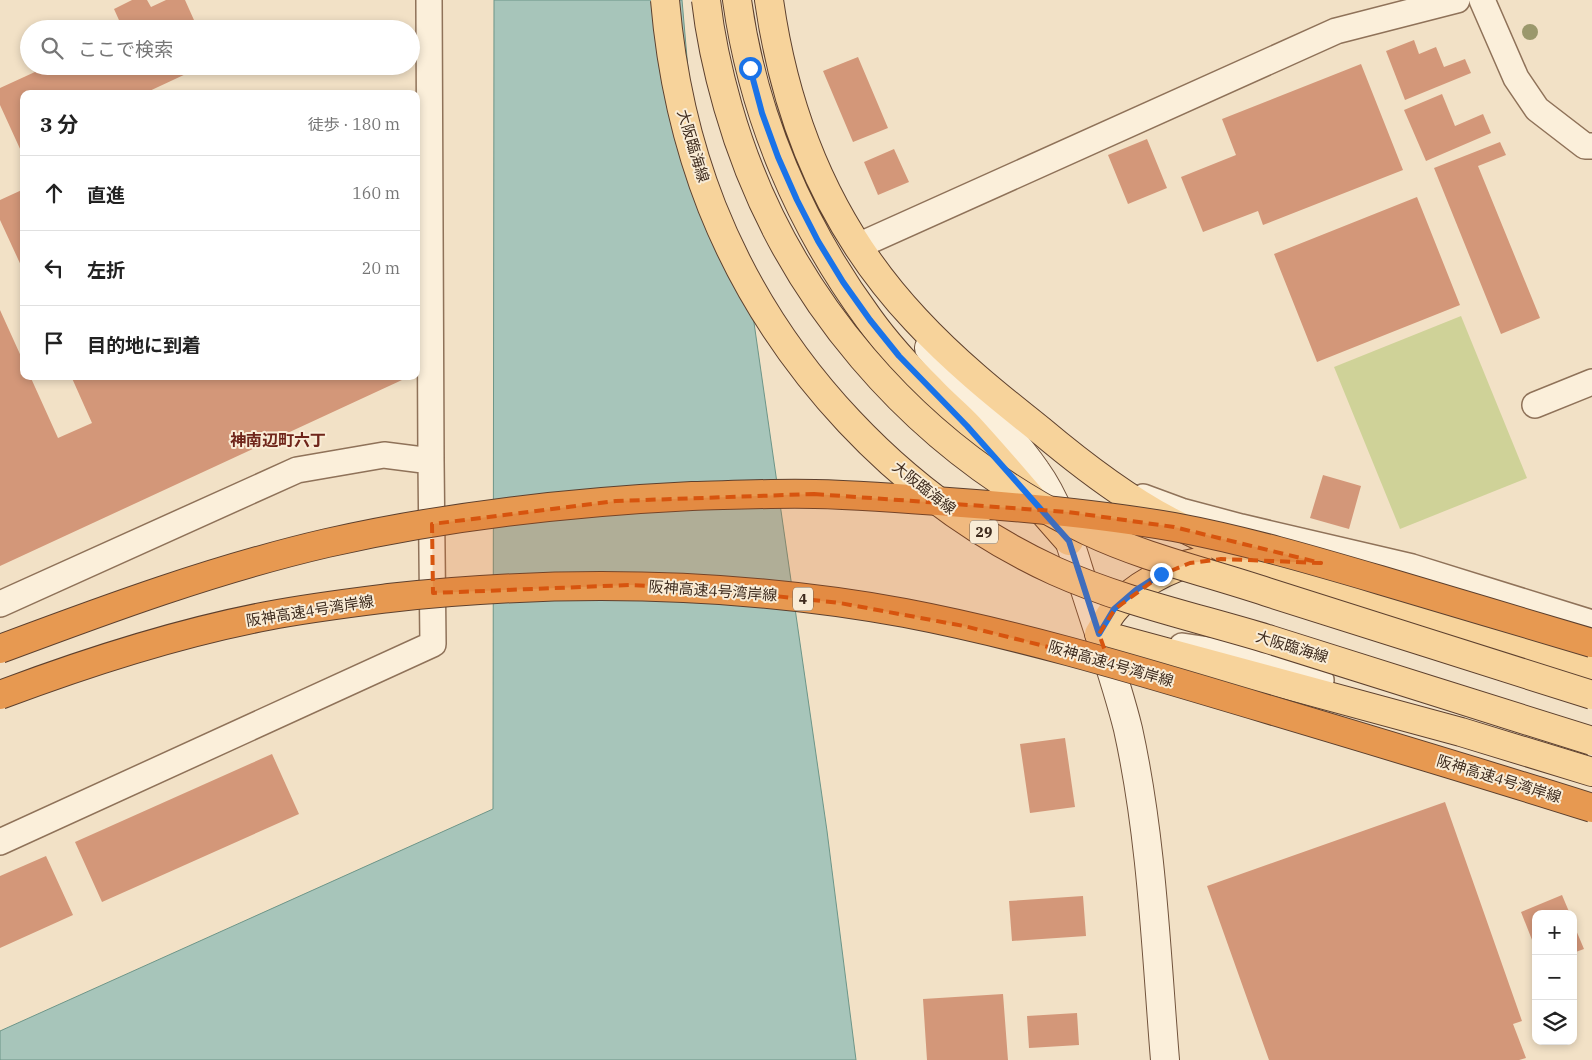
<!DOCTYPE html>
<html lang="ja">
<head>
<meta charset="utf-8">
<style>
	body { margin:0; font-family:"IBM Plex Serif","Noto Sans JP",serif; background:#f2f2f2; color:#222 }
	.controls { position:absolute; right:15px; bottom:15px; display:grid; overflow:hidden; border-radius:10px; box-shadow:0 2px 8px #0003 }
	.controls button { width:45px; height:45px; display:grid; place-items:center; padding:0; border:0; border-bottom:1px solid #e0e0e0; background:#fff; color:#222; font:25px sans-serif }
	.stop { position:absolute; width:15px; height:15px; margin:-11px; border:4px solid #1a73e8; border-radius:50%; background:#fff }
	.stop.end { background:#1a73e8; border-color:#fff; box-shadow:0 1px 5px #0008 }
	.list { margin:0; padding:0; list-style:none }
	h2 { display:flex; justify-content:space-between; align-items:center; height:65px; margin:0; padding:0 20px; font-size:21px }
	h2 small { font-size:16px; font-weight:400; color:#767676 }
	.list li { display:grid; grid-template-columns:32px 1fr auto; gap:15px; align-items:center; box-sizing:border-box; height:75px; padding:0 20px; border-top:1px solid #e0e0e0 }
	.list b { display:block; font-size:19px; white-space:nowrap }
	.list em { font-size:16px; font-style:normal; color:#767676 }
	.icon { flex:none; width:28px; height:28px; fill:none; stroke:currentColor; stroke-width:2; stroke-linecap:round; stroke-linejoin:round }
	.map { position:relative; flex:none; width:1592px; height:1060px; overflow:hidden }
	.search { position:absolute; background:#fff; box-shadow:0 2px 8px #0003; left:20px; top:20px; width:400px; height:55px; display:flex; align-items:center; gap:12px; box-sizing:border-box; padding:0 18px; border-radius:28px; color:#767676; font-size:19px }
	.panel { position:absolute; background:#fff; box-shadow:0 2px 8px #0003; left:20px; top:90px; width:400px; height:290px; border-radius:10px }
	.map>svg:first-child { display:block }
	.green { fill:#cfd298 }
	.water { fill:#a7c5ba; stroke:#6d9588 }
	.building { fill:#d39779 }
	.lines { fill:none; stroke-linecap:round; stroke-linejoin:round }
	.street-casing { stroke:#8f7259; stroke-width:28 }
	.secondary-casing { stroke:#71533c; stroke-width:30 }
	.primary-casing { stroke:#5d402e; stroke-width:30 }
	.street { stroke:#fbefda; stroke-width:25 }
	.secondary { stroke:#fbefda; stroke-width:28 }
	.primary { stroke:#f7d39b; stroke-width:28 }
	.primary-bridge-casing { stroke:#5d402e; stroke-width:30; stroke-linecap:butt }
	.highway-bridge-casing { stroke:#5d402e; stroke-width:30; stroke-linecap:butt }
	.primary-bridge { stroke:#f7d39b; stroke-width:28 }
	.highway-bridge { stroke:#e79951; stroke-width:28 }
	.tree { fill:#9b986c }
	.route { stroke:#1a73e8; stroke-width:6 }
	.marked { fill:#d7540e; fill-opacity:0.2; stroke:#d7540e; stroke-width:4; stroke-dasharray:10 6; stroke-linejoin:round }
	.labels { text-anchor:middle; stroke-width:4; stroke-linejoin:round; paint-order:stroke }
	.shield { fill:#f9ecd6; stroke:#766555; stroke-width:1 }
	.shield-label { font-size:14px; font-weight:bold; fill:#3e2b1e }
	.street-label { font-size:15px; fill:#3e2b1e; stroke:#f9ecd6 }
	.neighbourhood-label { font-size:16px; font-weight:bold; fill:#6f251a; stroke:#f9ecd6 }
</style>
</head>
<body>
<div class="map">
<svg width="1592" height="1060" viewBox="0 0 1592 1060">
	<rect width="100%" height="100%" fill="#f2e1c6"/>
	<path class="green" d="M1461 316 1527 478 1400 529 1334 367Z"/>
	<path class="water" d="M494 0H682L689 81 703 150 746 267 827 831 856 1060H0V1031L493 809Z"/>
	<path class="building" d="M132 0H147L151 7 166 0H185L198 29H123L114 9Z
		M1414 40 1419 54 1436 47 1444 67 1465 59 1471 73 1405 100 1386 51Z
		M858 57 888 128 853 142 823 71Z
		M1361 64 1403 170 1263 225 1258 211 1203 232 1181 177 1236 155 1222 119Z
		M48 66H203L143 94H24V149L21 151 0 105V88Z
		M1442 94 1455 126 1483 114 1491 133 1426 161 1404 110Z
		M1147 139 1167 188 1128 204 1108 155Z
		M1500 142 1506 155 1478 166 1540 318 1501 334 1434 168Z
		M894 149 909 182 878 195 864 162Z
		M24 189V272L0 220V200Z
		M1417 197 1460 305 1317 362 1274 254Z
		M0 310 24 363V376H30L58 438 92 423 71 376H403L402 380 0 566Z
		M1323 475 1361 486 1349 529 1310 518Z
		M1065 738 1075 807 1030 813 1020 744Z
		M272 754 299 814 102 902 75 842Z
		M1445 802 1522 1021 1513 1024 1526 1058 1519 1060H1269L1207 886Z
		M46 856 73 915 0 948V876Z
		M1562 895 1570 914H1536V950L1521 912Z
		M1083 896 1086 936 1012 941 1009 901Z
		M1573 923 1584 949 1573 953Z
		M1003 994 1008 1060H927L923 999Z
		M1077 1013 1079 1045 1029 1048 1027 1016Z"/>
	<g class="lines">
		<g class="street-casing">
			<path id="street" d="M1482 0 1516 78 1537 109 1585 146H1592
				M858 246 1336 31 1457 0
				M1535 405 1592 382
				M1143 497 1181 511 1241 527 1412 567 1592 623
				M0 604 297 470 384 455 431 461 429 0
				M1182 646 1222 652 1321 680
				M0 842 433 644 431 461"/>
		</g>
		<g class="secondary-casing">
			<path id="secondary" d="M929 348C963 390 1005 426 1036 471 1062 507 1073 554 1087 596 1101 640 1117 684 1128 729 1152 838 1156 950 1165 1060"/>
		</g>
		<g class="primary-casing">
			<path id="primary" d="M737 0C753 116 800 225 869 319 887 344 909 368 931 390 943 403 957 414 969 427 1003 464 1035 503 1069 541
				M769 0C786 121 831 230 916 320 953 360 996 395 1039 429 1077 461 1125 498 1169 521 1182 528 1196 534 1210 541 1223 548 1237 556 1251 561 1286 575 1323 584 1359 596 1437 620 1514 645 1592 669
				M1198 562C1171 566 1131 588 1114 610 1108 617 1104 626 1099 634L1461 732 1592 772"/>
		</g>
		<use href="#street" class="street"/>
		<use href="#secondary" class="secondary"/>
		<use href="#primary" class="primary"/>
		<g class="primary-bridge-casing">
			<path id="primary-bridge" d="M665 0C671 71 686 141 712 207 775 365 901 500 1055 571 1124 602 1199 618 1271 640 1378 673 1485 708 1592 741
				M706 0C710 36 718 72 728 107 781 293 914 448 1088 531 1145 558 1207 572 1267 592 1375 626 1484 661 1592 695"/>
		</g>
		<g class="highway-bridge-casing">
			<path id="highway-bridge" d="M0 649C107 609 215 569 327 543 447 516 570 502 692 496 733 495 774 493 815 494 864 495 913 499 962 503 1033 508 1104 515 1174 527 1244 540 1312 560 1380 580 1451 601 1521 622 1592 643
				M0 695C85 663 178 633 267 616 308 608 349 603 389 598 561 579 735 582 905 613 1015 634 1123 666 1230 698 1351 734 1472 770 1592 808"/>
		</g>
		<use href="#primary-bridge" class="primary-bridge"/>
		<use href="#highway-bridge" class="highway-bridge"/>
	</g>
	<circle class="tree" cx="1530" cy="32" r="8"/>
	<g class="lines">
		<path class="route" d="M750 68 762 113 778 157 797 200 818 241 843 282 870 320 899 356 967 426 1069 541 1099 634 1114 609 1136 590 1161 574"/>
	</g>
	<path class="marked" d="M814 494 1068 512 1174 527 1321 563 1221 559 1190 563 1161 575 1115 609 1099 634 1109 662 964 626 840 603 700 588 630 585 433 593 432 524 616 501Z"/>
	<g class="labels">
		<g class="shield">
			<rect x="970" y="520.5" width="28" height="23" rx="4"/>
			<rect x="793" y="587.5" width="20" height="23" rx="4"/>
		</g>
		<g class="shield-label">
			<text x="984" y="537">29</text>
			<text x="803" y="604">4</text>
		</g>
		<g class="street-label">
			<text transform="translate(693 146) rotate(73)" y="5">大阪臨海線</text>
			<text transform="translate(924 488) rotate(38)" y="5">大阪臨海線</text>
			<text transform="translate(713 591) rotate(4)" y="5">阪神高速4号湾岸線</text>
			<text transform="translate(310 611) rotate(-9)" y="5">阪神高速4号湾岸線</text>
			<text transform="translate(1292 647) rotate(17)" y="5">大阪臨海線</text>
			<text transform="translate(1111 664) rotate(16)" y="5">阪神高速4号湾岸線</text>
			<text transform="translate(1499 779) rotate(17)" y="5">阪神高速4号湾岸線</text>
		</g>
		<g class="neighbourhood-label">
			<text x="278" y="446">神南辺町六丁</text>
		</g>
	</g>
</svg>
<div class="controls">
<button>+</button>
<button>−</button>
<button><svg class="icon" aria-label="layers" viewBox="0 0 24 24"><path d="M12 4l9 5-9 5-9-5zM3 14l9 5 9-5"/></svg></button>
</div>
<div class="stop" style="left:750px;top:68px"></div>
<div class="stop end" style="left:1161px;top:574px"></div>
<div class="search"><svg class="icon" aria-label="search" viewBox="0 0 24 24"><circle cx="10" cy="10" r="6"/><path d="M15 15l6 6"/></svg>ここで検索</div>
<section class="panel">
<h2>3 分<small>徒歩 · 180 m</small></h2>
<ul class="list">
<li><svg class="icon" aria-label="ahead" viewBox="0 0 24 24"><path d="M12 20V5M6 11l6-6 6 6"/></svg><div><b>直進</b></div><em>160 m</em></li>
<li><svg class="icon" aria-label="left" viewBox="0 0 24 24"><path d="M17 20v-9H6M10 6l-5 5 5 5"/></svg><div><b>左折</b></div><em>20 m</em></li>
<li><svg class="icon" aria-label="arrive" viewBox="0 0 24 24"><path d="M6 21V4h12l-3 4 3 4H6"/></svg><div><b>目的地に到着</b></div></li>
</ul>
</section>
</div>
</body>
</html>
